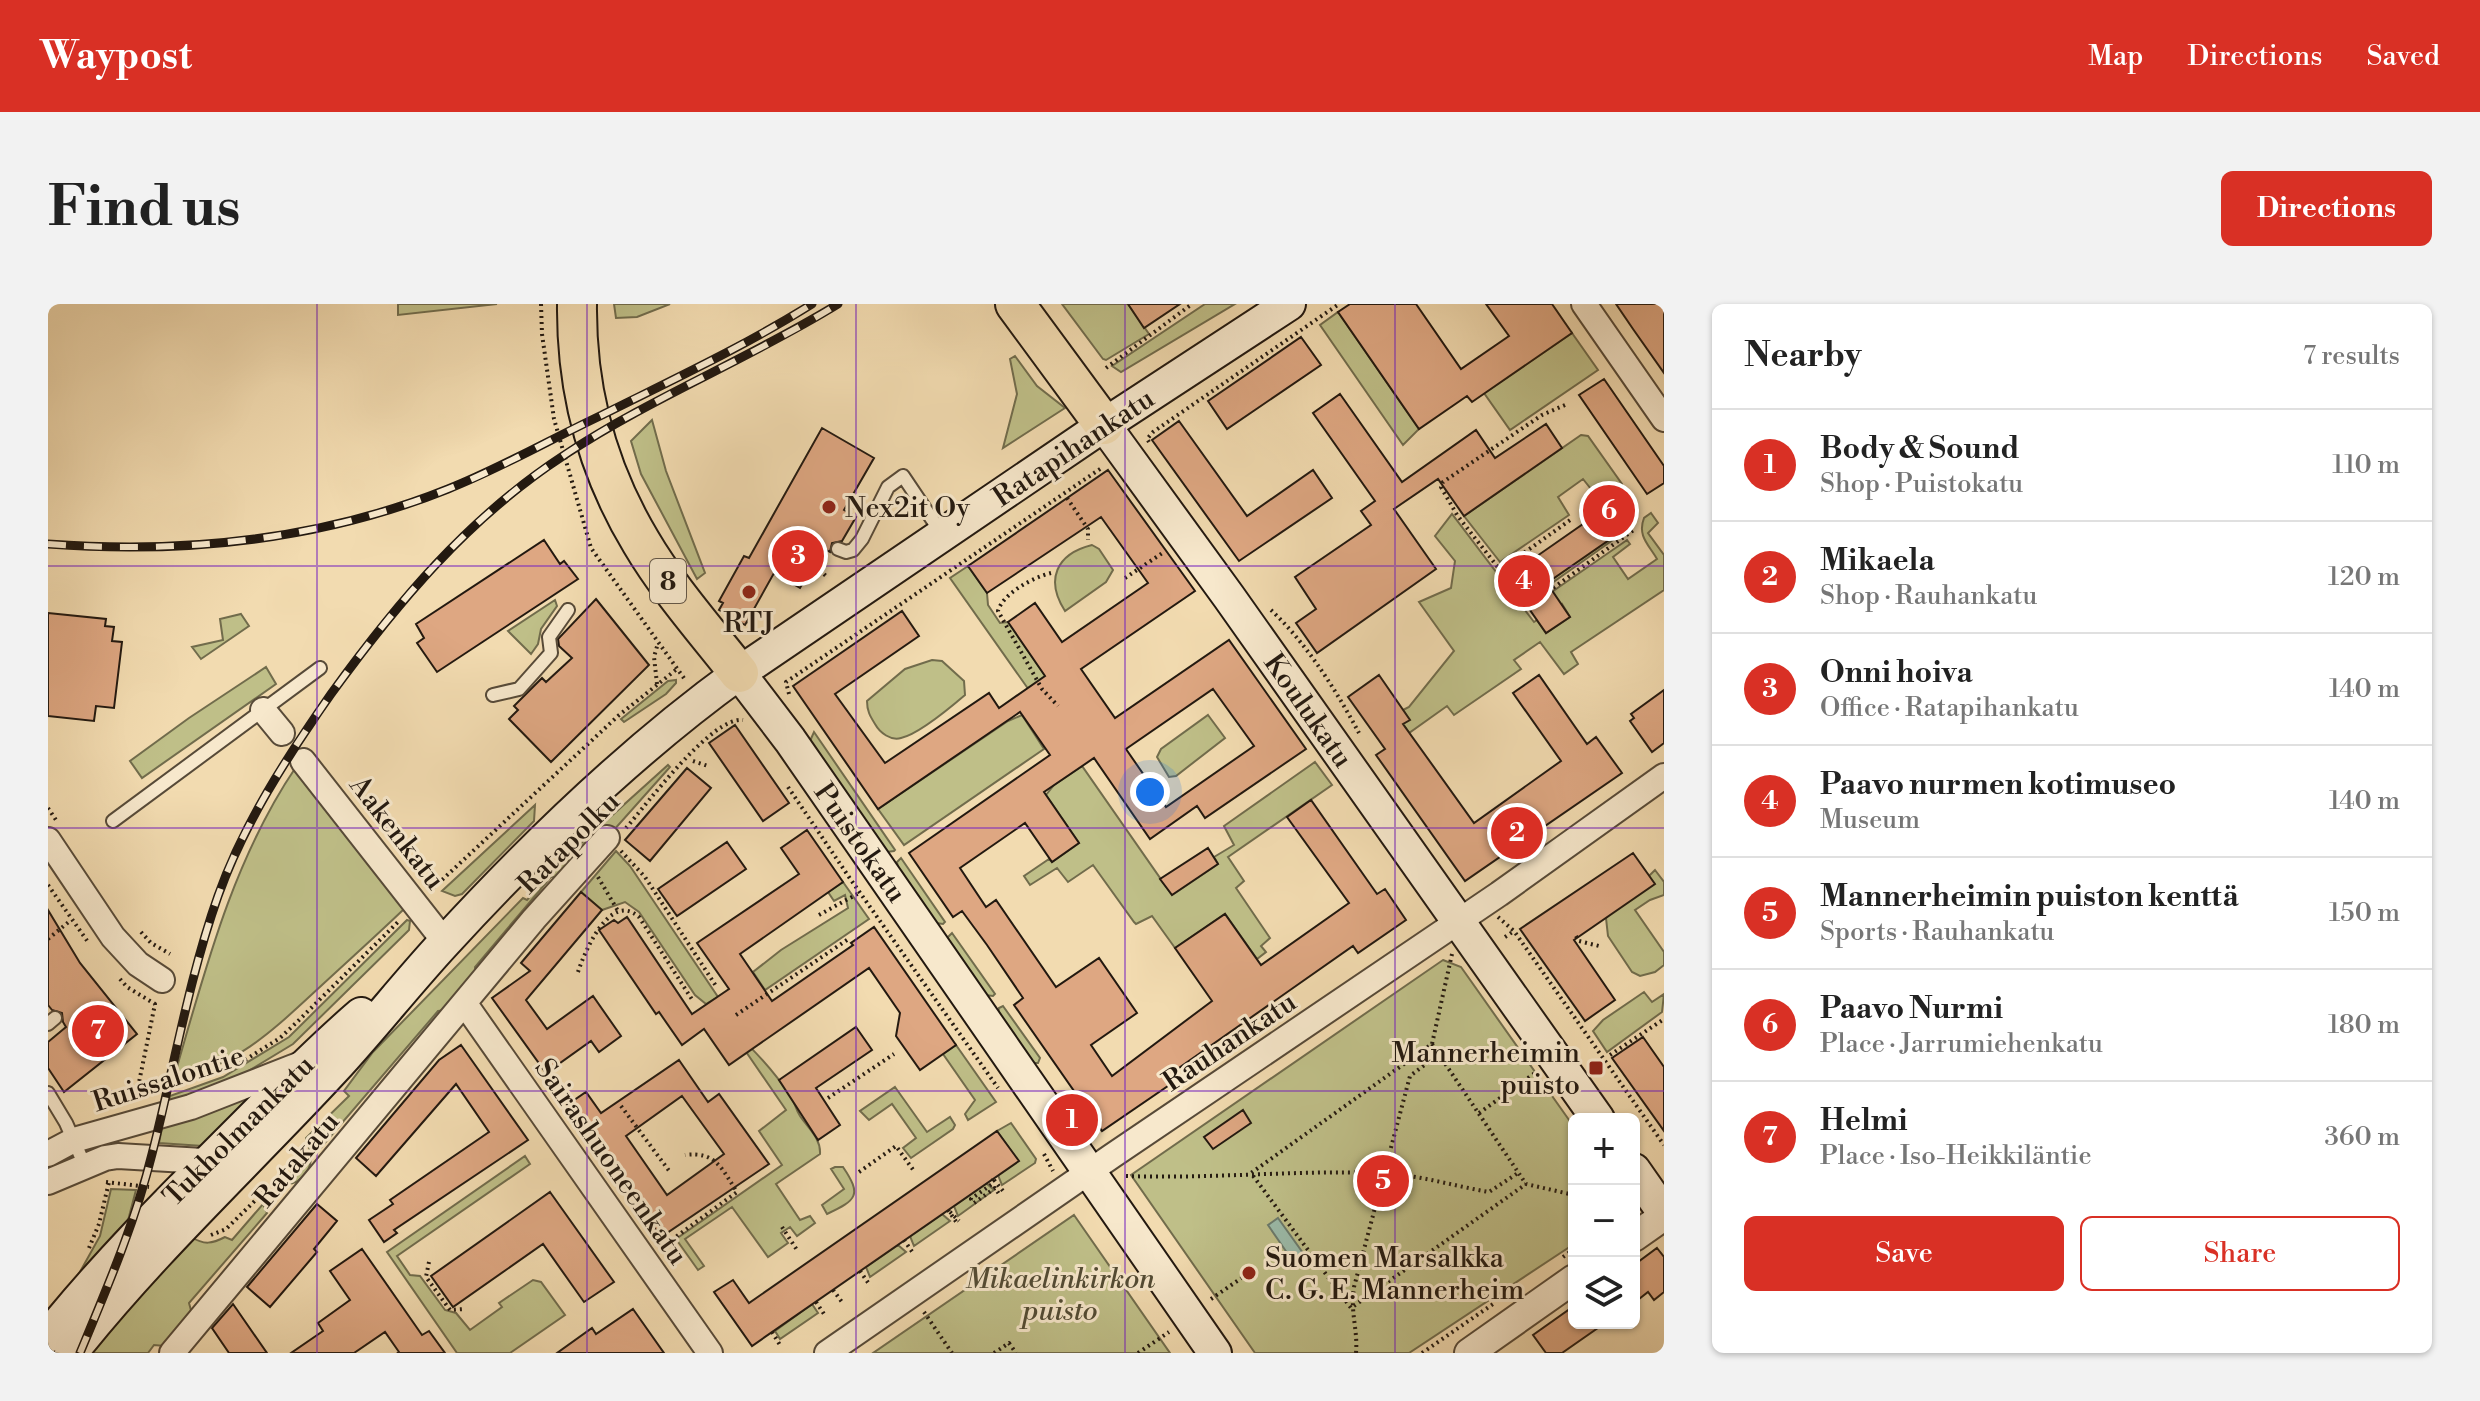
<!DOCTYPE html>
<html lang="en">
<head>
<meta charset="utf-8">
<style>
	body { margin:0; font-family:"Libre Bodoni",serif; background:#f2f2f2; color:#222 }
	.controls { position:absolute; right:24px; bottom:24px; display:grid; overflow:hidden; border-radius:12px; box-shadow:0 2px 6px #0004 }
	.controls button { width:72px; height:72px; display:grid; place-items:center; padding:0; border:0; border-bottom:2px solid #e0e0e0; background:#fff; color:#222; font:40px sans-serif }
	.you { position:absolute; left:1102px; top:488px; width:28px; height:28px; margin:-20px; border:6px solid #fff; border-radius:50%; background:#1a73e8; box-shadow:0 0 0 12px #1a73e833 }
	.badge { display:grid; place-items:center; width:52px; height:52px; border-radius:50%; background:#d93025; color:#fff; font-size:26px; font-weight:700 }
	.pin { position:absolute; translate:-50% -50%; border:4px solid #fff; box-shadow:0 2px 8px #0006 }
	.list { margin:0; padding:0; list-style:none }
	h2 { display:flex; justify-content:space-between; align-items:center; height:104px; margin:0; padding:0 32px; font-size:34px }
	h2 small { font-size:26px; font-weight:400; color:#767676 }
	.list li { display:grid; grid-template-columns:52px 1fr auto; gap:24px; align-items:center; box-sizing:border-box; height:112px; padding:0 32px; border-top:2px solid #e0e0e0 }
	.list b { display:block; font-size:30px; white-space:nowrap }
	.list p { margin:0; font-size:26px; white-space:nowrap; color:#767676 }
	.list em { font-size:26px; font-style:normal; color:#767676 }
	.actions { display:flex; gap:16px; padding:24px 32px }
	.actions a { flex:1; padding:18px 0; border:2px solid #d93025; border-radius:12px; text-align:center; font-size:28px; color:#d93025 }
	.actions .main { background:#d93025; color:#fff }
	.icon { flex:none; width:44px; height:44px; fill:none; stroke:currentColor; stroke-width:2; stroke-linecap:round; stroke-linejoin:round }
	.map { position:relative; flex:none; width:1616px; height:1049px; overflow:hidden; border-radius:12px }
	header { display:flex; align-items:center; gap:48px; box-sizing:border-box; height:112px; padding:0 40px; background:#d93025; color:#fff }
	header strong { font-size:38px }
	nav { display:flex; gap:44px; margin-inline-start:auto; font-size:28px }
	.intro { display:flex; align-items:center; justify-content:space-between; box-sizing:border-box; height:192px; padding:0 48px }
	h1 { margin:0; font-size:56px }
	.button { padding:20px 36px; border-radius:12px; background:#d93025; color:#fff; font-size:28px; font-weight:700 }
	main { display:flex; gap:48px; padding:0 48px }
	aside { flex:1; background:#fff; border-radius:12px; box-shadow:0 2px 6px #0004 }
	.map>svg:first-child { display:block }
	.green { fill:#bfbf88; stroke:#716c4c; stroke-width:2 }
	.water { fill:#9bbbaa; stroke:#6b7a6c; stroke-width:2 }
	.building { fill:#dea782; stroke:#231910; stroke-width:2; fill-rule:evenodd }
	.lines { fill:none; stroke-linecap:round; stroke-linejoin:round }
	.service-casing { stroke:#574a38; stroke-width:16 }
	.minor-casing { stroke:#574a38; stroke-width:28 }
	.tertiary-casing { stroke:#574a38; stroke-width:32 }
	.secondary-casing { stroke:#231910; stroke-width:36 }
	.trunk-casing { stroke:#231910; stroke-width:42 }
	.path { stroke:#231910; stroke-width:4; stroke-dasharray:2 4; stroke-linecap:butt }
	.service { stroke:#f7e8cc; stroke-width:12 }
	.minor { stroke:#f7e8cc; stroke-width:24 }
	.tertiary { stroke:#f7e8cc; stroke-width:28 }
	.secondary { stroke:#f7e8cc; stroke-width:32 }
	.trunk { stroke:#f2dbb0; stroke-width:38 }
	.rail-casing { stroke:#231910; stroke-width:9 }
	.rail { stroke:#f7e8cc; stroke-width:6; stroke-dasharray:18; stroke-linecap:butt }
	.grid { fill:none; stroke:#7b2cbf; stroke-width:2; stroke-opacity:0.55 }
	.poi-dot { fill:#8f2418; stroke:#f7e8cc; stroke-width:3 }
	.labels { text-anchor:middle; stroke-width:6; stroke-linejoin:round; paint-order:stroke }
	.shield { fill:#f7e8cc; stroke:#635748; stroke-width:2 }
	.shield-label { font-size:26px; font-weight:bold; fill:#231910 }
	.street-label { font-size:28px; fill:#231910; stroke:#f7e8cc }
	.poi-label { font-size:28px; fill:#231910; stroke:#f7e8cc; text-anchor:start }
	.park-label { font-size:28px; font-style:italic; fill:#524b34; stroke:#f7e8cc }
</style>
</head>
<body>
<header>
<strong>Waypost</strong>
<nav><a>Map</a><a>Directions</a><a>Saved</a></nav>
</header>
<div class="intro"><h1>Find us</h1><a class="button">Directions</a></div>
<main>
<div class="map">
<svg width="1616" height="1049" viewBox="0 0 1616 1049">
	<rect width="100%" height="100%" fill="#f2dbb0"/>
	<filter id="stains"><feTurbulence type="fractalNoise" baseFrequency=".0025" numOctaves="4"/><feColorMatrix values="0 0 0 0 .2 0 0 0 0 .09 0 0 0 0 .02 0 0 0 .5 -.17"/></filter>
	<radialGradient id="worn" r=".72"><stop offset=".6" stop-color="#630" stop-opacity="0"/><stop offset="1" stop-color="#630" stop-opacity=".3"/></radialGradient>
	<path class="green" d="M350 0H449L350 11Z
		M566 0H622L589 13 568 14Z
		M1014 0H1080L1101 30 1058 56 1055 55Z
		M1157 0H1187L1073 68 1064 62Z
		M1290 8 1371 125 1355 141 1272 21Z
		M1524 29 1550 66 1462 126 1436 89Z
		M967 52 989 82 1017 104 955 144 969 90 962 55Z
		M604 116 618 167 657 269 649 275 593 170 583 137Z
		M1533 131 1540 132 1574 180 1572 188 1566 191 1547 190 1535 175 1510 193 1521 211 1452 258 1416 212Z
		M1558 200 1576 207 1580 216 1579 226 1477 298 1474 296 1574 227Z
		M1603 209 1610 219 1600 229 1616 251V286L1523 348 1530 360 1516 370 1492 338 1466 356 1473 365 1406 411 1399 402 1361 429 1355 420 1361 416 1355 406 1361 403 1406 347 1371 298 1403 284 1407 257 1387 232 1404 210 1486 318 1489 316 1498 329 1522 313 1514 300 1506 305 1498 292 1579 236 1582 240 1565 253 1580 275 1609 255C1601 241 1589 232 1596 214Z
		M1044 241 1051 245 1065 266 1058 278 1017 307C997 276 1008 250 1044 241Z
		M920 262 939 289 940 301 952 319 960 318 1006 384 988 396 902 274Z
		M507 296 509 302 493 325 490 340 483 350 460 327Z
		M193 310 201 322 153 355 144 343 175 336 172 315Z
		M884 356 894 357 916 377 917 391C903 403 871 430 853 434 843 437 832 429 827 420 822 412 819 407 819 397L857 365Z
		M218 363 228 380 94 474 82 457 141 414Z
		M620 377 628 376V379L618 390 576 418 573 415Z
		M974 411 996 445 856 541 830 505 960 417Z
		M1160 411 1177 434 1128 472 1121 473 1109 453 1113 445Z
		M766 428 847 546 846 547 839 548 762 437Z
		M1267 458 1284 481 1180 553 1196 577 1188 584 1222 634 1213 642 1218 648 1209 655 1177 610 1127 644 1104 612 1088 620 1086 618 1045 561 1020 578 1009 564 982 581 976 572 1001 555 1004 558 1031 539 998 491 1006 481 1034 462 1124 591 1170 560 1166 553 1186 541 1176 522Z
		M620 461 622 463 565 527 514 573H503L427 663 428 675 399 706 390 707 263 855C262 869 248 884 235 878L262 847 258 834 301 792 296 787 325 748 475 594 479 596 519 552Z
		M248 463 356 605C329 631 301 656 274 681 223 728 194 758 125 777 156 670 184 557 248 463Z
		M487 501 486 517 414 590 407 592 394 587Z
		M568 547 582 562 670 693 658 700 647 691 591 608 577 598 554 606 533 588Z
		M853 554 897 618 895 620 888 619 850 564 849 558Z
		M1607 566 1616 578V591L1602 596 1587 606 1616 648V661L1607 668 1592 672 1584 668 1560 632 1558 614Z
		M795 578 821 615 717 686 705 668 733 646 800 604 797 591 786 597 780 588Z
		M359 616 362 617 361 626 245 740 179 780 120 801 122 792 175 773 241 733Z
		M904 629 947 690 945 692 937 691 900 638V633Z
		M1395 656 1413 663 1526 823V940L1361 1049H1207L1083 871Z
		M1596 688 1604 698 1616 690 1614 708 1559 748 1545 727 1555 716Z
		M955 702 992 754 990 759H985L950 709 951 704Z
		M681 723C705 744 726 767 744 794 747 800 748 806 752 812 760 824 773 834 772 850L728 880 752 916 762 912 767 919 749 932 742 923 733 929 740 939 720 953 684 903 637 935 656 962 650 966 628 935 734 861 711 827 738 806Z
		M908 741 948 798 920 816 917 810 927 796 895 750Z
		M847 783 879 828 902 813 907 821 905 825 863 854 855 844 868 834 844 800 821 816 812 807Z
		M211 785 155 842 111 839 115 819Z
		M963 819 988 855 987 859 954 881 950 871 970 857 949 827Z
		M477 852 482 860 349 952 362 971 372 972 397 1006 408 1009 422 1026 454 1003 451 999 485 976 493 978 517 1011 462 1049H409L339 948Z
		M787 863H795C814 891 809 896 779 910L774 901 796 885 783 865Z
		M938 879 946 886 910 912 906 902Z
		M63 885 88 886 78 924 28 975 52 932Z
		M215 900 219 909 141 999 144 1010 117 1042 106 1041 100 1049H40L143 933C156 941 164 940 177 933L184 936Z
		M894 910 902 917 866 942 862 932Z
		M1026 911 1122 1049H825Z
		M850 941 858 948 822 973 818 963Z
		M764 1000 770 1009 732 1035 727 1027Z"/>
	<path class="water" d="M1230 914 1255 949 1244 956 1220 921Z"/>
	<path class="building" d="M1080 0H1132L1096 24Z
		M1302 0H1368L1413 65 1461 32 1438 0H1504L1524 29 1424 98 1419 92 1371 125 1290 8Z
		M1568 0H1616V69L1585 25Z
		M1253 33 1273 61 1179 125 1160 97Z
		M1556 75 1616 162V179L1599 190 1531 91Z
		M1292 90 1354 178 1428 126 1447 154 1498 120 1514 144 1416 212 1390 175 1346 205 1388 265 1269 349 1248 319 1268 305 1247 273 1323 221 1313 207 1327 197 1265 109Z
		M1131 117 1199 212 1265 166 1284 194 1191 257 1104 136Z
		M774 124 826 154 796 206 808 213 794 237 784 239 782 248 775 244 752 284 726 269 697 321 671 306 675 299 671 297 696 252 701 254Z
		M1060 166 1147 287 1033 365 1067 414 1181 336 1258 445 1157 514 1149 502 1102 535 1046 454 996 488 1031 539 1004 558 977 519 912 564 938 603 948 596 1008 683 1051 654 1089 709 1043 741 1064 772 1164 697 1127 644 1177 610 1213 661 1301 599 1239 513 1263 496 1329 590 1337 585 1358 616 1310 649 1305 642 1128 766 1133 773 1054 827 966 701 975 694 939 641 914 607 905 613 861 549 1002 451 972 408 830 505 745 382 854 307 871 332 787 390 837 459 941 389 951 404 997 372 960 318 987 299 1014 338 1100 279 1053 213 939 289 920 262ZM1165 385 1206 442 1118 503 1078 445Z
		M1558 204 1574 227 1499 279 1522 313 1498 329 1459 273Z
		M496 236 512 260 516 257 530 275 389 368 369 339 376 334 368 320Z
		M548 295 601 361 503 458 461 415 470 406 466 402 494 374 498 378 524 354 511 342 510 335Z
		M0 309 58 315 57 322 66 323 64 337 74 338 66 404 48 402 46 417 0 412Z
		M1331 371 1362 416 1355 420 1426 519 1513 457 1465 389 1491 371 1539 440 1548 433 1574 469 1417 577 1328 451 1337 445 1300 393Z
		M1616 386V439L1604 448 1582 417 1586 414 1583 410Z
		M687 421 741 499 715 517 661 439Z
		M639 464 663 484 602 557 577 536Z
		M759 526 795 578 692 650 724 697 805 641 803 639 826 623 908 741 872 766 848 732 852 709 821 664 681 761 656 725 634 741 611 708 608 710 551 626 566 616 570 619 579 613 644 710 681 685 649 639 751 570 733 544Z
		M679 538 698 565 629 612 610 585Z
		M1160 544 1170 560 1124 591 1112 575Z
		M1585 549 1607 580 1526 636 1567 696 1537 717 1472 625Z
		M533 588 554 606 478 696 499 725 545 692 573 732 551 748 543 737 498 769 444 694 482 667 473 659Z
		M0 606 32 659 89 730 16 788 0 764V738L18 723 15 718 14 709 4 706 0 701Z
		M808 723 824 746 768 784 792 821 770 836 731 776Z
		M1595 733 1616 763V827L1564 754Z
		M413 741 480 836 346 926 349 929 336 938 321 916 345 900 342 896 441 828 408 780 328 872 308 854 391 756Z
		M631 756 660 798 671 790 721 860 613 933 519 801 538 788 553 809ZM634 792 676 850 619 891 578 832Z
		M1195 806 1203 819 1165 845 1156 833Z
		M949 827 971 857 704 1042 666 988 685 976 701 999Z
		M502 888 566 978 536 998 495 940 405 1003 383 972Z
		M269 900 289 917 266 945 269 948 222 1003 199 983Z
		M1609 944 1616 953V988L1606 996 1600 988 1586 999V961Z
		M314 945 374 1031 381 1027 397 1049H349L351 1048 337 1028 306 1049H243L275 1027 270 1019 302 996 282 967Z
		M185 1000 219 1049H181L164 1024Z
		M1526 1002V1019H1557L1514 1049H1498L1485 1031Z
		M585 1005 616 1049H509L544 1024 548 1030Z"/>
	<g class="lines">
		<g class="service-casing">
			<path id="service" d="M790 245 798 248 805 246 814 235 840 183 855 172 894 230
				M445 391 471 385 503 349 501 333 520 306
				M65 517 272 364
				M0 720 7 714
				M0 789 18 819 37 862"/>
		</g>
		<g class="minor-casing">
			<path id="minor" d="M1536 0 1616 115
				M215 406 234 429
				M255 457 397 638
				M0 536 65 633 90 660 114 676
				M417 700 662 1049
				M0 850 26 836 143 803 253 760
				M0 878 57 854 70 852 172 858
				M124 1049 486 615 559 534
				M779 1049 1064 852 1451 590 1616 472"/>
		</g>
		<g class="tertiary-casing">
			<path id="tertiary" d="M1586 933 1616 912
				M1421 1049 1526 975"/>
		</g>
		<g class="secondary-casing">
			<path id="secondary" d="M1056 121 1181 293 1550 815
				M691 369 742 436 1167 1049
				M1586 866 1616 909
				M0 1032C61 956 129 889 197 821 235 783 272 745 313 710
				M23 1049C103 948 198 860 286 765 324 724 359 679 397 638 487 540 583 447 691 369L1056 121 1241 0"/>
		</g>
		<g class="trunk-casing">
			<path id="trunk" d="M529 0C528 85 549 165 593 238 620 284 658 327 691 369
				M967 0 1056 121"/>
		</g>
		<path class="path" d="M493 0 494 30 506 115 543 244 638 377
			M1058 64 1144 0
			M1517 101 1494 111 1395 178 1393 183 1409 211 1452 266 1525 214
			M1101 138 1099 135 1105 128 1291 0
			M1019 194 1040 225V236
			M802 210 810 201 814 203
			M1452 266 1474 300 1480 302 1587 225
			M760 269 763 270 768 262 779 273
			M1003 269C986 273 955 289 950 307L994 385 1010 402
			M1077 274 1116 248
			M1223 306C1259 340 1288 386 1311 429
			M700 317 706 323
			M609 380 606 353 610 339
			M741 390 738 378 1055 163
			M645 457 660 462
			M740 483 803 576 950 784
			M0 504 8 516
			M578 524C599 500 664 412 695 416
			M573 547 597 573 668 682
			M550 573 570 607
			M0 581 40 638
			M381 588 570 412 629 365
			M771 611 811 589
			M1450 613 1466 627 1616 841
			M93 628 103 639 122 650
			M1528 632 1531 637 1551 642
			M1457 633 1466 627
			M0 635 23 616
			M1404 650 1384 740 1203 869 1303 1004 1478 880
			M530 668C537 647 562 587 591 613L645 697
			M72 675 79 683 107 700 88 793
			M688 711 799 636
			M1384 740 1478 880 1526 891
			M1562 751 1616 715
			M192 759 232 734 249 718 352 616
			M780 794 846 750
			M573 802 622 868
			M52 804 120 785
			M1431 809 1487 769
			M996 850 1005 867
			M811 868 848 842 866 867
			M1078 872C1163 875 1247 866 1331 869 1367 870 1406 882 1441 888L1470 869
			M945 875 944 880 923 895 926 899 947 884 951 890
			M946 876 955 887
			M58 878 101 883
			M900 906 909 919
			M902 908 911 917
			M734 923 749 946
			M163 931 178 925 219 885 228 893
			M856 936 865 949
			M614 943 689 888C674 865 668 847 637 851
			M41 944 51 920 61 878
			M1515 953 1526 945
			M381 958 378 973 402 1006 416 1005
			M812 967 821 980
			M785 986 794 998
			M1163 995 1195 973
			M768 998 776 1010
			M876 1008 904 1049
			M724 1028 732 1041
			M946 1049 961 1039 968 1049
			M1090 1049 1121 1028
			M1308 1049C1310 1025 1302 1009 1306 983L1362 772 1391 750
			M1374 1049 1448 998"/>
		<use href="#service" class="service"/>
		<use href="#minor" class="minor"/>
		<use href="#tertiary" class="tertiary"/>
		<use href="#secondary" class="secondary"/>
		<use href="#trunk" class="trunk"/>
		<g class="rail-casing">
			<path id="rail" d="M0 240C135 250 273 236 400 185 453 164 503 135 554 111 624 76 697 42 764 0
				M32 1049C59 984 87 919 104 850 126 764 140 677 170 592 196 519 239 453 283 390 349 299 420 214 515 152 602 94 701 55 790 0"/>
		</g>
		<use href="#rail" class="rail"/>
	</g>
	<path class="grid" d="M269 0V1049M539 0V1049M808 0V1049M1077 0V1049M1347 0V1049M0 262H1616M0 524H1616M0 787H1616"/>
	<g class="poi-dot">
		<circle cx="781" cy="203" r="8"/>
		<circle cx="701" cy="288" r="8"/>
		<rect x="1540" y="756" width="16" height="16" rx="4"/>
		<circle cx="1201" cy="969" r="8"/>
	</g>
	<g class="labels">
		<rect class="shield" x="602" y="255" width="36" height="44" rx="6"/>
		<g class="shield-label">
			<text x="620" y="286">8</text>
		</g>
		<g class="street-label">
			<text transform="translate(1025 143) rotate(-34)" y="10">Ratapihankatu</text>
			<text transform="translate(1261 406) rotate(55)" y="10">Koulukatu</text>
			<text transform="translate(350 528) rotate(52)" y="10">Aakenkatu</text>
			<text transform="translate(520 538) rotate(-45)" y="10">Ratapolku</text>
			<text transform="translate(813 538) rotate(55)" y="10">Puistokatu</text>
			<text transform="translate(1181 737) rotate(-34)" y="10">Rauhankatu</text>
			<text transform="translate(120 774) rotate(-18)" y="10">Ruissalontie</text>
			<text transform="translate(190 826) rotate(-45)" y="10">Tukholmankatu</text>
			<text transform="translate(248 855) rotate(-50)" y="10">Ratakatu</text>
			<text transform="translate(564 857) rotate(55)" y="10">Sairashuoneenkatu</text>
		</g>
		<g class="poi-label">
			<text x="797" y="213">Nex2it Oy</text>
			<text x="701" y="328" text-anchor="middle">RTJ</text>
			<text x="1532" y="758" text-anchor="end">Mannerheimin<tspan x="1532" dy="32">puisto</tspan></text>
			<text x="1217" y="963">Suomen Marsalkka<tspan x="1217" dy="32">C. G. E. Mannerheim</tspan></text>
		</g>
		<g class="park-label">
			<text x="1012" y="984">Mikaelinkirkon<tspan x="1012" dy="32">puisto</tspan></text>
		</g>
	</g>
	<rect width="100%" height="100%" filter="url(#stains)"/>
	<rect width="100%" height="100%" fill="url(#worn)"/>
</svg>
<div class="controls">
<button>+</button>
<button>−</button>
<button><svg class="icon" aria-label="layers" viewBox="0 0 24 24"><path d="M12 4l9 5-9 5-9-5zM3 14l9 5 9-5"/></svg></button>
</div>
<div class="you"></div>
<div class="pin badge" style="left:1024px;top:816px">1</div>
<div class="pin badge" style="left:1469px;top:529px">2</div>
<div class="pin badge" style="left:750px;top:252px">3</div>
<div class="pin badge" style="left:1476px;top:277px">4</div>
<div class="pin badge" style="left:1335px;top:877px">5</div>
<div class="pin badge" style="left:1561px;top:207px">6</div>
<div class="pin badge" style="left:50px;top:727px">7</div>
</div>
<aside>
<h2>Nearby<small>7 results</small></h2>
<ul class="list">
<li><span class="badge">1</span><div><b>Body &amp; Sound</b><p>Shop · Puistokatu</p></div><em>110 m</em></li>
<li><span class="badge">2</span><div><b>Mikaela</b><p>Shop · Rauhankatu</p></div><em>120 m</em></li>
<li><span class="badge">3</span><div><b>Onni hoiva</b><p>Office · Ratapihankatu</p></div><em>140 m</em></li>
<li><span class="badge">4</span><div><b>Paavo nurmen kotimuseo</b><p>Museum</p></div><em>140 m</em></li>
<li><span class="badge">5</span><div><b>Mannerheimin puiston kenttä</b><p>Sports · Rauhankatu</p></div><em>150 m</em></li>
<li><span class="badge">6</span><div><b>Paavo Nurmi</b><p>Place · Jarrumiehenkatu</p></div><em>180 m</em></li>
<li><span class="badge">7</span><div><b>Helmi</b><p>Place · Iso-Heikkiläntie</p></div><em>360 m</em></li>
</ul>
<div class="actions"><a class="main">Save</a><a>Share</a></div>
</aside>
</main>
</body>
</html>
